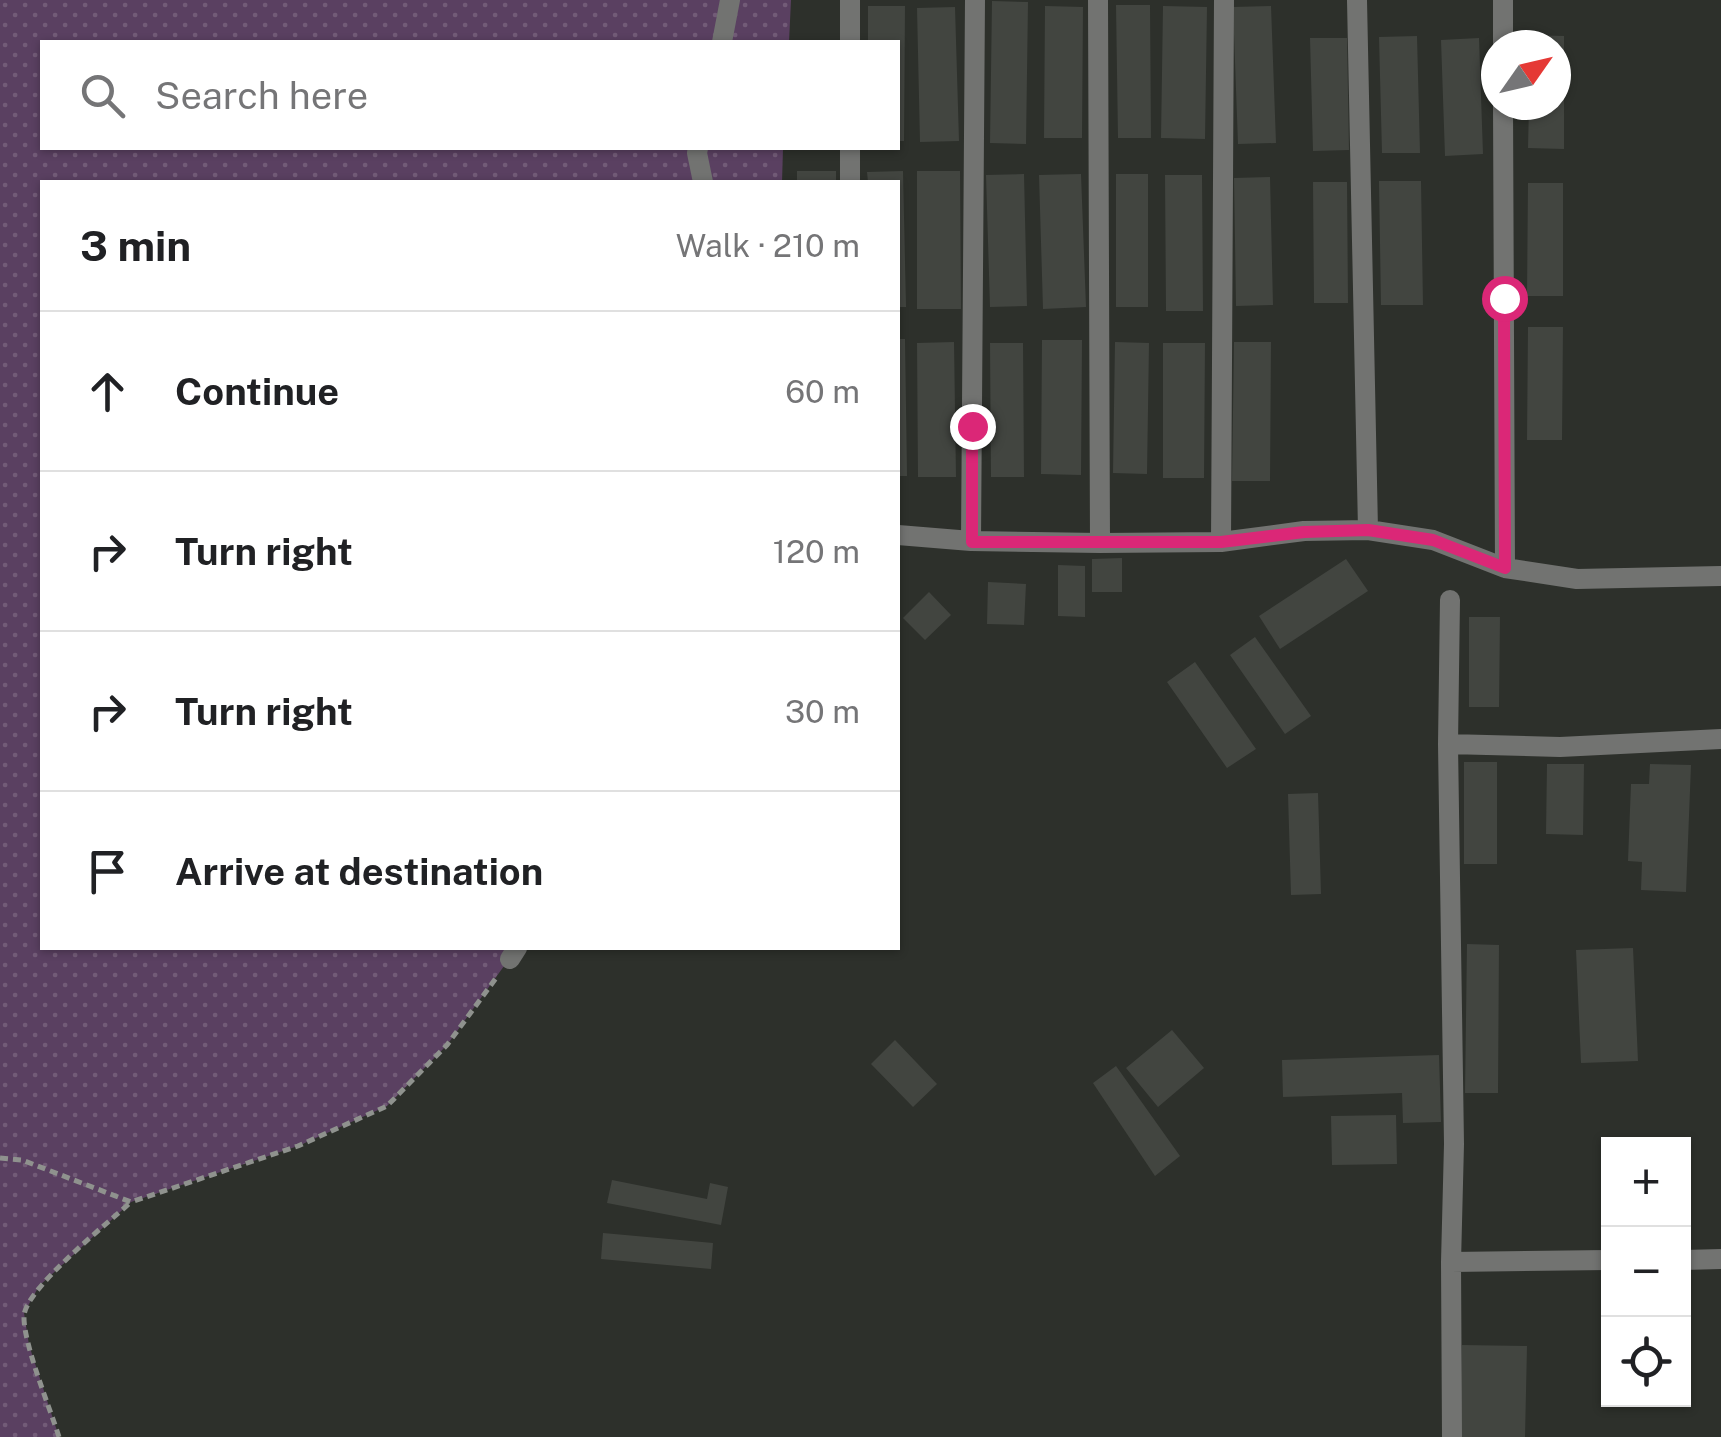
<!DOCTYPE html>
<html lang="en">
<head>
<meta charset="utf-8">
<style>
	body { margin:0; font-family:"Public Sans",sans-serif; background:#f2f2f2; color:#202124 }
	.controls { position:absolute; right:30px; bottom:30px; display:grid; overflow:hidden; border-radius:0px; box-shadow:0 2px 8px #0004 }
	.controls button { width:90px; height:90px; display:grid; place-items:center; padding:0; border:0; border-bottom:2px solid #e0e0e0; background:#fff; color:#202124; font:50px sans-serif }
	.compass { position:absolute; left:1481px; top:30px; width:90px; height:90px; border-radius:50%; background:#fff; box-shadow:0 2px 8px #0004; rotate:56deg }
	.stop { position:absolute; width:30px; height:30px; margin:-22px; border:8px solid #db2777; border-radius:50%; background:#fff }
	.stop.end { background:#db2777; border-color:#fff; box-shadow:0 2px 10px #0008 }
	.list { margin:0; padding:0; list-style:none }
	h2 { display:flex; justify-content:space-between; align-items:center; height:130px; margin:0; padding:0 40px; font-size:42px }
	h2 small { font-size:32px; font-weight:400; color:#757577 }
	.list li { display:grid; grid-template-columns:65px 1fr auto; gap:30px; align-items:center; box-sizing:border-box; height:160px; padding:0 40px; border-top:2px solid #e0e0e0 }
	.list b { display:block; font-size:38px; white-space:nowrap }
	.list em { font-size:32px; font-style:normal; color:#757577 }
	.icon { flex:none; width:55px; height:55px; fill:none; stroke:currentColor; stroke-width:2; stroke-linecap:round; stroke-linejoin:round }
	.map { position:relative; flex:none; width:1721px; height:1437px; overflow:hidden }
	.search { position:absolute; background:#fff; box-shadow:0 2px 8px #0004; left:40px; top:40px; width:860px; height:110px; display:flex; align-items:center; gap:25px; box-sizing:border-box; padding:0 35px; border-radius:0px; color:#757577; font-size:38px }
	.panel { position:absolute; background:#fff; box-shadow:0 2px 8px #0004; left:40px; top:180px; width:860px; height:770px; border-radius:0px }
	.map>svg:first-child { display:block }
	.grass { fill:url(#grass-dots) }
	.building { fill:#424540 }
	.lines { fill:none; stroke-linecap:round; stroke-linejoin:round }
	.path { stroke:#8f928e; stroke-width:5; stroke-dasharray:8 5; stroke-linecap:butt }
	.street { stroke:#727371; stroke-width:20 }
	.route { stroke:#db2777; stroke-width:12 }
</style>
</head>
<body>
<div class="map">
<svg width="1721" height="1437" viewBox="0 0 1721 1437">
	<defs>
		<pattern id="grass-dots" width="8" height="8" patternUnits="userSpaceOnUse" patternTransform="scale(2.5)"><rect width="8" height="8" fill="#5a4061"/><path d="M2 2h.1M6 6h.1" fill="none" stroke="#725b77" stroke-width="1.8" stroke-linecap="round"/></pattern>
	</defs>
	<rect width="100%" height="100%" fill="#2d302b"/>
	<path class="grass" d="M0 0H791L789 42H42V148H783L782 182H42V948H517L447 1045 387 1106 298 1146 131 1202 39 1286 24 1313 29 1345 59 1437H0Z"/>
	<path class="building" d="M992 1 1028 2 1026 144 990 143Z
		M1116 5H1150L1151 138H1118Z
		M868 6H905L904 141H898V42H868Z
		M1045 6 1083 7 1082 138H1044Z
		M1163 6 1207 7 1205 139 1161 138Z
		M1271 6 1276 143 1238 144 1233 7Z
		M955 7 959 141 920 142 917 8Z
		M1529 35 1564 36V149L1528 148 1529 105H1556V45H1529Z
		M1417 36 1420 153H1382L1379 37Z
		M1310 38H1347L1349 150 1313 151Z
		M1479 38 1483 154 1445 156 1441 40Z
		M797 171H836V182H797Z
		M903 171 906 307H898V182H868L867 172Z
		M917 171H960L961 309H917Z
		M1024 174 1027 306 990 307 986 175Z
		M1081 174 1086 307 1043 309 1039 175Z
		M1116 174H1148V307H1116Z
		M1165 175H1202L1203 311H1166Z
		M1270 177 1273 305 1236 306 1234 178Z
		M1379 181H1421L1423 305H1381Z
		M1313 182H1347L1348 303H1314Z
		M1528 183H1563V296H1527Z
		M1528 327H1563L1562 440H1527Z
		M898 339H905L907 476H898Z
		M1042 340H1082L1081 475 1041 474Z
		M954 342 956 477H918L917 343Z
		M1115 342 1149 343 1147 474 1113 473Z
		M1234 342H1271L1270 481H1232Z
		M990 343H1023L1024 477H991Z
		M1163 343H1205L1204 478H1163Z
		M1122 558V592H1092V559Z
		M1346 559 1368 591 1280 649 1259 616Z
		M1058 565 1085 566V617L1058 616Z
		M988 582 1026 584 1024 625 987 624Z
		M929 592 951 615 925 640 903 618Z
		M1469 617H1500L1499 707H1469Z
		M1255 637 1311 716 1285 734 1230 655Z
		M1195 662 1256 749 1227 768 1167 682Z
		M1464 762H1497V864H1464Z
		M1547 764H1584L1583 835 1546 834Z
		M1650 764 1691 765 1686 892 1641 890 1642 862 1628 861 1631 784H1649Z
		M1318 793 1321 894 1291 895 1288 794Z
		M1467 944 1499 945 1498 1093H1465Z
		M1633 948 1638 1061 1581 1063 1576 950Z
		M1172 1030 1204 1068 1158 1107 1126 1068Z
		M895 1040 937 1084 913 1107 871 1064Z
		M1439 1055 1441 1122 1403 1123 1402 1093 1283 1097 1282 1060Z
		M1116 1066 1180 1156 1155 1176 1093 1083Z
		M1396 1115 1397 1164 1332 1165 1331 1116Z
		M612 1180 707 1199 710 1183 728 1187 721 1225 607 1203Z
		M603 1233 713 1243 711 1269 601 1259Z
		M1462 1345 1527 1346 1525 1437H1460Z"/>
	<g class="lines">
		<path class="path" d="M0 1158 22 1160 131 1202 298 1146 387 1106 447 1045 496 978
			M59 1437C50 1408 23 1343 24 1316 25 1289 108 1223 131 1202"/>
		<path class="street" d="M850 0V42
			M1098 0 1100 543
			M1357 0 1368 530
			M1503 0V45
			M722 42 730 0
			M1503 105 1505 568
			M698 148 697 153 703 182
			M850 148V182
			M898 535 971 541 1100 543 1221 542 1304 531 1368 530 1433 540 1505 568 1577 579 1721 576
			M971 541 975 0
			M1221 542 1224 0
			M1450 600 1448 744 1454 1144 1451 1262 1452 1437
			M1448 744 1560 747 1721 739
			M510 959 517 948
			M1684 1260 1721 1259
			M1451 1262 1608 1260"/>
	</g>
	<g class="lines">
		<path class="route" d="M972 426V542H1221L1304 532 1368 530 1433 540 1505 568 1504 298"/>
	</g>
</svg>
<div class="controls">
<button>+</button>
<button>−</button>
<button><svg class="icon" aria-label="locate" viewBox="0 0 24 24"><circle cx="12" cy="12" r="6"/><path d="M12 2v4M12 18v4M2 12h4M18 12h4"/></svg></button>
</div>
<svg class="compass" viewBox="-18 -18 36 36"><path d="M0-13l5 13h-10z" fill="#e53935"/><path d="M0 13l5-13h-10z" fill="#757577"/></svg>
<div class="stop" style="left:1504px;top:298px"></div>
<div class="stop end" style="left:972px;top:426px"></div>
<div class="search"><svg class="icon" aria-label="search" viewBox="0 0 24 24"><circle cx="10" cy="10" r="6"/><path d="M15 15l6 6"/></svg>Search here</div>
<section class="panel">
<h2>3 min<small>Walk · 210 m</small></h2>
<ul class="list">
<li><svg class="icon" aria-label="ahead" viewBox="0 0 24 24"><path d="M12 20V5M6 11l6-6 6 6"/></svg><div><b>Continue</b></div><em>60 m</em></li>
<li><svg class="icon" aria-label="right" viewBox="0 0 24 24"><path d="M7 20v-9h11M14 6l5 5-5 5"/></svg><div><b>Turn right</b></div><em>120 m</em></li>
<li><svg class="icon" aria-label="right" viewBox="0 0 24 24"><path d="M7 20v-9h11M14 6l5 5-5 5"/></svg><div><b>Turn right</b></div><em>30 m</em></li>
<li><svg class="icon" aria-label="arrive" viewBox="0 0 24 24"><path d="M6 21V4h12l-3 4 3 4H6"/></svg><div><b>Arrive at destination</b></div></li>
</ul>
</section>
</div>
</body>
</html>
